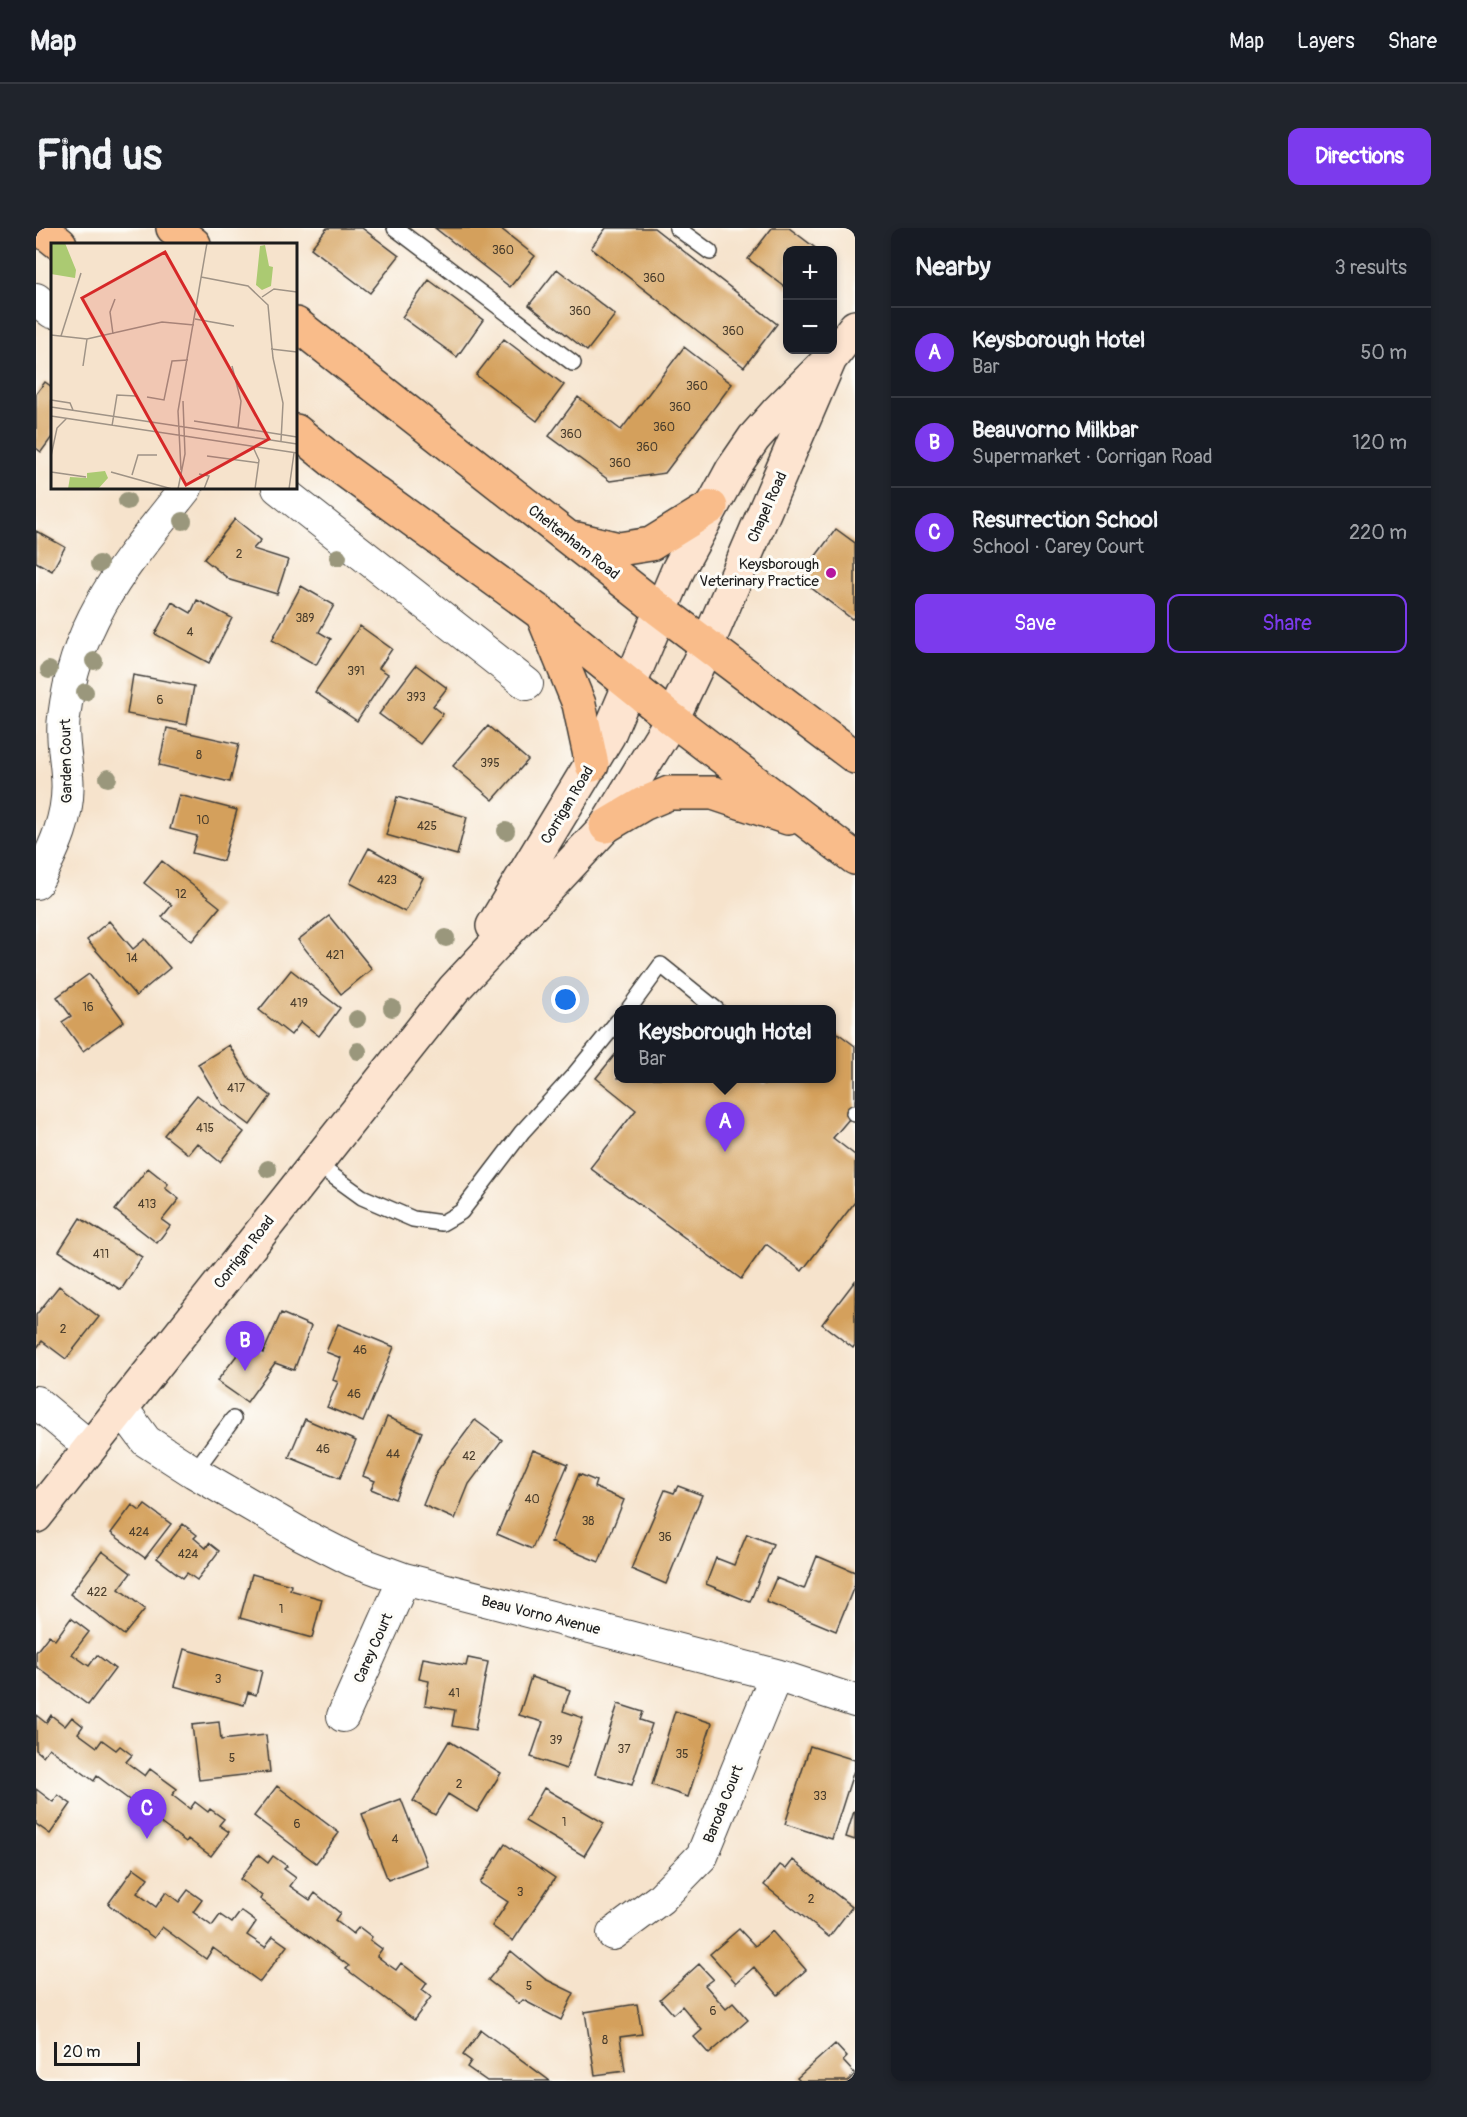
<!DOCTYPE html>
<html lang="en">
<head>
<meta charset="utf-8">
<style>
	body { margin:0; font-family:Pangolin,sans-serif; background:#20242c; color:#f1f3f6 }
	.controls { position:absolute; right:18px; top:18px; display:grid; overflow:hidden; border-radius:12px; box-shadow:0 3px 9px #0003 }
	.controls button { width:54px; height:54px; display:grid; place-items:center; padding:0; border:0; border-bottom:2px solid #363941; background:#171b24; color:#f1f3f6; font:30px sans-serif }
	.scale { position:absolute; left:18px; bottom:15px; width:86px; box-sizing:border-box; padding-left:6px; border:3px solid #1c1c1c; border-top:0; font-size:16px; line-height:21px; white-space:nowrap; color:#1c1c1c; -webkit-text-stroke:4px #fdfcf7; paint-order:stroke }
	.you { position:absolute; left:530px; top:772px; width:21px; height:21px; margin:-15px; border:4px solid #fff; border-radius:50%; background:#1a73e8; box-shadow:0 0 0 9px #1a73e833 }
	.badge { display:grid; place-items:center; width:39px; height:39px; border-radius:50%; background:#7c3aed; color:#fff; font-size:20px; font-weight:700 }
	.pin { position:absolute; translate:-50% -50px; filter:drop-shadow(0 2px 3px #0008) }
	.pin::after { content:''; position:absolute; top:32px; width:21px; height:18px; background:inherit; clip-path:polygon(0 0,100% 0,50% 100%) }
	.popup { position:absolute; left:578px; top:777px; width:222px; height:78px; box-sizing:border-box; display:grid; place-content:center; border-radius:12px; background:#171b24; filter:drop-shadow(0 2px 4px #0005); font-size:20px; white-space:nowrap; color:#9ea1a6 }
	.popup b { font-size:22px; color:#f1f3f6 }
	.popup::after { content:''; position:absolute; left:50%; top:100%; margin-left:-12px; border:12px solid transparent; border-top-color:#171b24 }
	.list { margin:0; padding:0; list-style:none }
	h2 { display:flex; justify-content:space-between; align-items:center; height:78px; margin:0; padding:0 24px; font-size:26px }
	h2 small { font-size:20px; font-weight:400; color:#9ea1a6 }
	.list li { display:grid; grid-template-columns:39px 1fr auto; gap:18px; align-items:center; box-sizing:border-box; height:90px; padding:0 24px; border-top:2px solid #363941 }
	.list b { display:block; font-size:22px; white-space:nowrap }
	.list p { margin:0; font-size:20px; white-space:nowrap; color:#9ea1a6 }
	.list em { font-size:20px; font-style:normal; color:#9ea1a6 }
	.actions { display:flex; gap:12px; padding:18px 24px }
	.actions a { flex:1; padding:14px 0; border:2px solid #7c3aed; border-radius:12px; text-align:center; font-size:21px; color:#7c3aed }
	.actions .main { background:#7c3aed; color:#fff }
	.map { position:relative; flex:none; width:819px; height:1853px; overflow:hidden; border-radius:12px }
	header { display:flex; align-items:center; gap:36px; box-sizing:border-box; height:84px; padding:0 30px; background:#171b24; border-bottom:2px solid #363941 }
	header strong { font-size:28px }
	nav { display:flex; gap:33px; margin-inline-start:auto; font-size:21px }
	.intro { display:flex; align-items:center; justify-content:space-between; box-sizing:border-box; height:144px; padding:0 36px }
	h1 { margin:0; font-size:42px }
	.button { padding:15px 27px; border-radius:12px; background:#7c3aed; color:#fff; font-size:21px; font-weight:700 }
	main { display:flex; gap:36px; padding:0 36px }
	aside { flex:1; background:#171b24; border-radius:12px; box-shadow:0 3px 9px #0003 }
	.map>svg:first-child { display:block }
	.building { fill:#d4a05c }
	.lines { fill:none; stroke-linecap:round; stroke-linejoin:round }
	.service-casing { stroke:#3d3a36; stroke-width:18 }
	.minor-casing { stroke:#3d3a36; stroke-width:34 }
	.secondary-casing { stroke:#3d3a36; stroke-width:36 }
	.primary-casing { stroke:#3d3a36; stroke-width:36 }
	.service { stroke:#fff; stroke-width:15 }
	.minor { stroke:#fff; stroke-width:32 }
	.secondary { stroke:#fde4d0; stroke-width:33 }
	.primary { stroke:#f9bc8a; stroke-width:33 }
	.tree { fill:#9a977c }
	.poi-dot { fill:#b5179e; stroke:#fdfcf7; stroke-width:2 }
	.labels { text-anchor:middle; stroke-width:6; stroke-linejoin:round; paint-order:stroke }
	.number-label { font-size:12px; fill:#4a3d2c }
	.street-label { font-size:15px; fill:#1c1c1c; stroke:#fdfcf7 }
	.poi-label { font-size:15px; fill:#1c1c1c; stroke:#fdfcf7; text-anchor:end }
	.inset-road { fill:none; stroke:#9f9386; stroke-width:1.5 }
	.view { fill:#d62828; fill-opacity:0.15; stroke:#d62828; stroke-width:3 }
	.inset-edge { fill:none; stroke:#1c1c1c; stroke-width:3 }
</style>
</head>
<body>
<header>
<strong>Map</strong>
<nav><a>Map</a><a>Layers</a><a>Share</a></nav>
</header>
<div class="intro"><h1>Find us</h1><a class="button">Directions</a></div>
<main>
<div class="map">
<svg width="819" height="1853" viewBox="0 0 819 1853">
	<rect width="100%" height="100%" fill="#fdfcf7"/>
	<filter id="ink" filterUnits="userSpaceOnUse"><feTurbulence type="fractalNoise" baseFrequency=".0167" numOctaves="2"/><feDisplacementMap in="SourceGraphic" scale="12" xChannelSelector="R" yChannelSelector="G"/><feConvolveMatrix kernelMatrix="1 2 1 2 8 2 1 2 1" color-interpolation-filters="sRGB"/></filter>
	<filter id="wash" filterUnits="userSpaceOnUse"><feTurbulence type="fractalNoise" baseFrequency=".008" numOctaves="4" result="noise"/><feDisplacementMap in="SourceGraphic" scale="24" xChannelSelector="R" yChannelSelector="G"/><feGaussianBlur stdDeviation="1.35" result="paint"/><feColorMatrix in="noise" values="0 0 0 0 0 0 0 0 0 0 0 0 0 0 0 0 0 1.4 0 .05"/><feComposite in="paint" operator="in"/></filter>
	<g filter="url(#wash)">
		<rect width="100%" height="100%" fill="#f6e3cc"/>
		<g id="blocks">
			<path class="building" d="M291 0H326L363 28 334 65 275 20Z
				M399 0H464L499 28 474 59Z
				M570 0H618L741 96 708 139 555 20Z
				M736 0H753L782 22H752V61L712 31Z
				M521 41 579 87 551 123 493 77Z
				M393 52 447 92 421 129 366 89Z
				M468 111 528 157 501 193 440 147Z
				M648 119 696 156 629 245 574 253 513 208 542 169 585 202Z
				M9 154 16 159V209L5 224 0 220V166Z
				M199 291 225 312 217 321 252 332 241 366 194 352 168 331Z
				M800 301 819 315V388L816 391 765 352 775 339 773 337Z
				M0 303 29 319 16 343 0 334Z
				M265 358 298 377 283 404 295 411 280 437 236 412Z
				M161 372 196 390 173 435 119 406 136 374 155 385Z
				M324 398 356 421 343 440 352 446 321 493 279 464Z
				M380 437 411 460 397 478 407 486 384 516 343 486Z
				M97 447 158 458 151 497 91 486Z
				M452 498 492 532 457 572 417 538Z
				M131 500 203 516 194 554 123 537Z
				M143 567 201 582 187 633 156 625 161 608 134 601Z
				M361 569 431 589 421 627 350 607Z
				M333 620 387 650 369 684 314 655Z
				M126 633 184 679 156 713 126 689 136 677 108 655Z
				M293 688 336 741 305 766 262 712Z
				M73 693 97 721 109 711 134 740 100 768 51 712Z
				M255 742 304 780 283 808 265 794 255 807 223 782Z
				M53 746 88 793 47 823 26 794 35 788 21 769Z
				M795 800 819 818V884L797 910 819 927V974L766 1043 730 1016 705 1051 554 940 600 882 560 850 582 823V850H720L728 856 732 850H795Z
				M193 817 214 852 235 868 214 897 186 876 162 836Z
				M161 867 208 904 184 934 161 915 152 926 128 907Z
				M112 940 132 956 129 960 143 971 126 992 134 998 121 1015 79 982Z
				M44 990 106 1029 85 1062 23 1023Z
				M819 1053V1117L817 1120 786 1096Z
				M23 1058 63 1089 30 1131 6 1113 0 1121V1087Z
				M245 1085 275 1098 258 1142 239 1135 211 1174 181 1153 211 1114 227 1125Z
				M302 1096 358 1119 327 1194 291 1179 302 1154 297 1152 305 1130 290 1124Z
				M351 1189 386 1204 359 1271 335 1261 339 1253 327 1248Z
				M269 1191 320 1213 304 1250 253 1229Z
				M439 1192 466 1212 433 1256 419 1291 387 1277 401 1243Z
				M497 1222 532 1236 496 1321 461 1306Z
				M543 1246 560 1253 558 1259 588 1272 563 1334 515 1314Z
				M642 1258 666 1267 630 1356 595 1341 629 1262 638 1265Z
				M96 1277 104 1283 109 1277 135 1296 109 1330 75 1305Z
				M147 1296 161 1307 158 1310 170 1320 173 1315 183 1323 161 1352 151 1345 147 1350 121 1330Z
				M711 1306 737 1316 714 1374 670 1356 680 1330 698 1337Z
				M66 1323 95 1345 83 1361 109 1381 88 1407 34 1366Z
				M781 1328 819 1344V1356L800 1403 730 1374 740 1350 768 1361Z
				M216 1346 255 1357 254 1362 286 1371 276 1410 204 1390Z
				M35 1390 53 1404 36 1426 53 1438 61 1427 79 1441 52 1477 0 1438V1424L13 1407 19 1412Z
				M148 1421 226 1443 220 1467 212 1464 208 1477 138 1458Z
				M387 1430 430 1438 432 1430 452 1434 439 1502 416 1498 419 1482 389 1477 393 1453 383 1451Z
				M495 1449 534 1462 527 1483 547 1490 530 1541 495 1529 507 1494 483 1487Z
				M582 1476 607 1484 604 1492 616 1496 596 1557 559 1546Z
				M639 1483 676 1495 652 1569 616 1557Z
				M0 1487 10 1495 15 1487 29 1498 36 1489 47 1498 42 1505 61 1519 66 1512 80 1522 84 1518 96 1527 90 1534 109 1548 114 1541 141 1561 136 1567 154 1581 159 1574 172 1584 174 1581 188 1591 183 1597 193 1604 175 1628 152 1611 150 1614 61 1548 58 1553 13 1520 7 1528 0 1522Z
				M183 1494 185 1512 230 1507 234 1544 163 1552 156 1497Z
				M413 1513 465 1545 441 1584 412 1566 399 1587 377 1573Z
				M774 1518 819 1532V1539L796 1611 749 1596Z
				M241 1558 303 1605 280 1635 218 1588Z
				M508 1560 568 1595 548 1628 489 1593Z
				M0 1561 17 1574 22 1567 35 1576 14 1606 0 1596Z
				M365 1571 391 1637 352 1652 326 1586Z
				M818 1583H819V1612L810 1609Z
				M469 1616 519 1650 477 1713 456 1698 472 1674 444 1655Z
				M222 1627 232 1635 237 1628 251 1638 248 1641 260 1650 254 1658 274 1672 279 1665 304 1685 299 1692 317 1706 323 1699 336 1709 334 1712 346 1721 341 1728 350 1735 360 1742 365 1735 391 1755 386 1762 395 1769 378 1792 310 1741 313 1738 224 1671 226 1668 204 1651Z
				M757 1632 816 1679 793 1709 728 1657 744 1637 750 1641Z
				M98 1640 112 1650 101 1665 120 1679 130 1664 143 1674 152 1662 166 1672 157 1684 176 1698 184 1687 196 1695 205 1683 220 1694 211 1707 229 1719 237 1708 251 1718 224 1754 177 1720 170 1731 126 1699 118 1710 72 1676Z
				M703 1701 719 1718 736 1703 770 1742 742 1767 718 1739 700 1755 674 1726Z
				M475 1723 509 1751 538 1765 525 1792 487 1772 483 1776 452 1752Z
				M663 1736 677 1751 669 1757 690 1781 697 1775 712 1792 673 1826 658 1809 666 1802 646 1778 637 1786 624 1771Z
				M601 1776 606 1806 584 1809 589 1843 559 1847 549 1784Z
				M445 1802 514 1853H451L431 1839 435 1833 427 1827Z
				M799 1816 811 1829 807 1833 819 1846 812 1853H764L761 1850Z"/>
		</g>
	</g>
	<g filter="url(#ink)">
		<use href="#blocks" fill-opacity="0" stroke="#3d3a36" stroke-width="1.5"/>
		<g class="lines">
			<g class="service-casing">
				<path id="service" d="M359 0 537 135
					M641 0 674 24
					M592 782 625 737 681 782
					M818 885 819 886
					M279 935 326 969 377 991 406 995 425 984 486 904 538 847 582 793
					M158 1244 197 1191"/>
			</g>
			<g class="minor-casing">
				<path id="minor" d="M0 71 16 84
					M242 260 491 456
					M0 655C18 621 35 587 31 547 30 528 25 509 28 489 40 389 91 335 150 260
					M0 1174 54 1219
					M85 1179 110 1213 158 1244 265 1306 316 1332 368 1351 740 1447 819 1473
					M307 1488 368 1351
					M577 1706 624 1671 666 1628 740 1447"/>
			</g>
			<g class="secondary-casing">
				<path id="secondary" d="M457 698 572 508 642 342 696 242 718 210 742 183 794 131 819 99
					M0 1288 418 761 570 598 636 491 671 417 794 131"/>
			</g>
			<g class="primary-casing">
				<path id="primary" d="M4 0 24 16
					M137 0 158 16
					M260 96 624 382 819 529
					M260 203 308 242 506 386 636 491 819 630
					M541 311 583 321 615 316 675 279
					M507 388 543 476 556 537
					M570 598 607 576 633 565H677L752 590"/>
			</g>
			<use href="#service" class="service"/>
			<use href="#minor" class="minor"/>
			<use href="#secondary" class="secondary"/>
			<use href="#primary" class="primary"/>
		</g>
		<g class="tree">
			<circle cx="91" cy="273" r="9"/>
			<circle cx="147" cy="293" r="9"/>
			<circle cx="302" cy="329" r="9"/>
			<circle cx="63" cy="336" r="9"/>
			<circle cx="58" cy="433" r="9"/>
			<circle cx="13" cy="442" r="9"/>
			<circle cx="49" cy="464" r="9"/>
			<circle cx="72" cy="550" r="9"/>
			<circle cx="470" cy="603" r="9"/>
			<circle cx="410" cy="710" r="9"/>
			<circle cx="356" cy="780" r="9"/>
			<circle cx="321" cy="791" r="9"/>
			<circle cx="322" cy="823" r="9"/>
			<circle cx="232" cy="941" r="9"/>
		</g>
	</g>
	<circle class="poi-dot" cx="795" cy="345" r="6"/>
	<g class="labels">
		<g class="number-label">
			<text x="467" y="26">360</text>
			<text x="618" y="54">360</text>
			<text x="544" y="87">360</text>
			<text x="697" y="107">360</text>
			<text x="661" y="162">360</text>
			<text x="644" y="183">360</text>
			<text x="628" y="203">360</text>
			<text x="535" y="210">360</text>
			<text x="611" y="223">360</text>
			<text x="584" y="239">360</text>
			<text x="203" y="330">2</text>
			<text x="269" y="394">389</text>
			<text x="154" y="408">4</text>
			<text x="320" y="447">391</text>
			<text x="380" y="473">393</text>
			<text x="124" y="476">6</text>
			<text x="163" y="531">8</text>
			<text x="454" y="539">395</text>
			<text x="167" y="596">10</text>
			<text x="391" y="602">425</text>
			<text x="351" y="656">423</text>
			<text x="145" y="670">12</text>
			<text x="299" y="731">421</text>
			<text x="96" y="734">14</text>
			<text x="263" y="779">419</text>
			<text x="52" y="783">16</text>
			<text x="200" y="864">417</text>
			<text x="169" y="904">415</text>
			<text x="111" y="980">413</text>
			<text x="65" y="1030">411</text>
			<text x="27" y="1105">2</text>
			<text x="324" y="1126">46</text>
			<text x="318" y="1170">46</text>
			<text x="287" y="1225">46</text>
			<text x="357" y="1230">44</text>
			<text x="433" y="1232">42</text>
			<text x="496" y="1275">40</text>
			<text x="552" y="1297">38</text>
			<text x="103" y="1308">424</text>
			<text x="629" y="1313">36</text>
			<text x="152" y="1330">424</text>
			<text x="61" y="1368">422</text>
			<text x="245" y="1385">1</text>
			<text x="182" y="1455">3</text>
			<text x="418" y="1469">41</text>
			<text x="520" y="1516">39</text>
			<text x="588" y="1525">37</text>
			<text x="646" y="1530">35</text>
			<text x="196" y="1534">5</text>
			<text x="423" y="1560">2</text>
			<text x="784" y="1572">33</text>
			<text x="528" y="1598">1</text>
			<text x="261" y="1600">6</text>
			<text x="359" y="1615">4</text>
			<text x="484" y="1668">3</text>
			<text x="775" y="1675">2</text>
			<text x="493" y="1762">5</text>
			<text x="677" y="1787">6</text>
			<text x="569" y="1816">8</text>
		</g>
		<g class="street-label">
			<text transform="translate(731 279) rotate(-66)" y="5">Chapel Road</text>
			<text transform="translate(538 314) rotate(38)" y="5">Cheltenham Road</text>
			<text transform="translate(30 533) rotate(-91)" y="5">Garden Court</text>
			<text transform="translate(531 577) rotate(-59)" y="5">Corrigan Road</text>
			<text transform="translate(208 1024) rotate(-52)" y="5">Corrigan Road</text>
			<text transform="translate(505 1387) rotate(14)" y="5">Beau Vorno Avenue</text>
			<text transform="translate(337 1420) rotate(-66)" y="5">Carey Court</text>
			<text transform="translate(687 1576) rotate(-68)" y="5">Baroda Court</text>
		</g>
		<g class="poi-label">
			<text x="783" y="341">Keysborough<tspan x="783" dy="17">Veterinary Practice</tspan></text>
		</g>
	</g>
	<g transform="translate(15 15)">
		<rect width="246" height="246" fill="#f6e3cc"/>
		<path d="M0 0H14L25 27 24 35 0 31ZM214 2 218 23 222 24 220 43 211 47 205 42 209 3ZM54 228 57 235 47 246H17L19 234 36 235V230Z" fill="#abca72"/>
		<path class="inset-road" d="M150 34 197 43 217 62 222 115 232 160 230 198M211 54 223 46 246 49M144 76 183 83M62 91 59 69 64 56M0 92 36 96 111 79 143 82M10 93 30 30M220 106 246 109M32 123 36 96M181 123 190 158 187 185M96 154 113 157 121 118 137 117M0 157 19 160 22 167M0 164 246 201M0 173 246 210M143 178 246 194M61 183 66 152 85 153M202 204 208 217 204 246M0 213 6 185 15 176M156 213 208 220M130 227 127 168 156 0M0 229 35 234M60 229 121 246M148 231 158 233 153 246M81 232 87 212H106M127 246 134 211 132 158M238 246 243 210"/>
		<path class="view" d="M114 9 218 196 135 242 31 55Z"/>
		<rect width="246" height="246" class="inset-edge"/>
	</g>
</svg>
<div class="controls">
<button>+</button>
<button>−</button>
</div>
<div class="scale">20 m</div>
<div class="you"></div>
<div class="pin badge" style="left:689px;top:924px">A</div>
<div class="popup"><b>Keysborough Hotel</b>Bar</div>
<div class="pin badge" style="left:209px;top:1143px">B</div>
<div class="pin badge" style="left:111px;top:1611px">C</div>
</div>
<aside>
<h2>Nearby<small>3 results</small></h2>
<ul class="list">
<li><span class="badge">A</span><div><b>Keysborough Hotel</b><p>Bar</p></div><em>50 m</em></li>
<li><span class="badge">B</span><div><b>Beauvorno Milkbar</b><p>Supermarket · Corrigan Road</p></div><em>120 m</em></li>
<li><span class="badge">C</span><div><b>Resurrection School</b><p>School · Carey Court</p></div><em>220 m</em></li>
</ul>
<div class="actions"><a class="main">Save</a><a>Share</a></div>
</aside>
</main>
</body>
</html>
